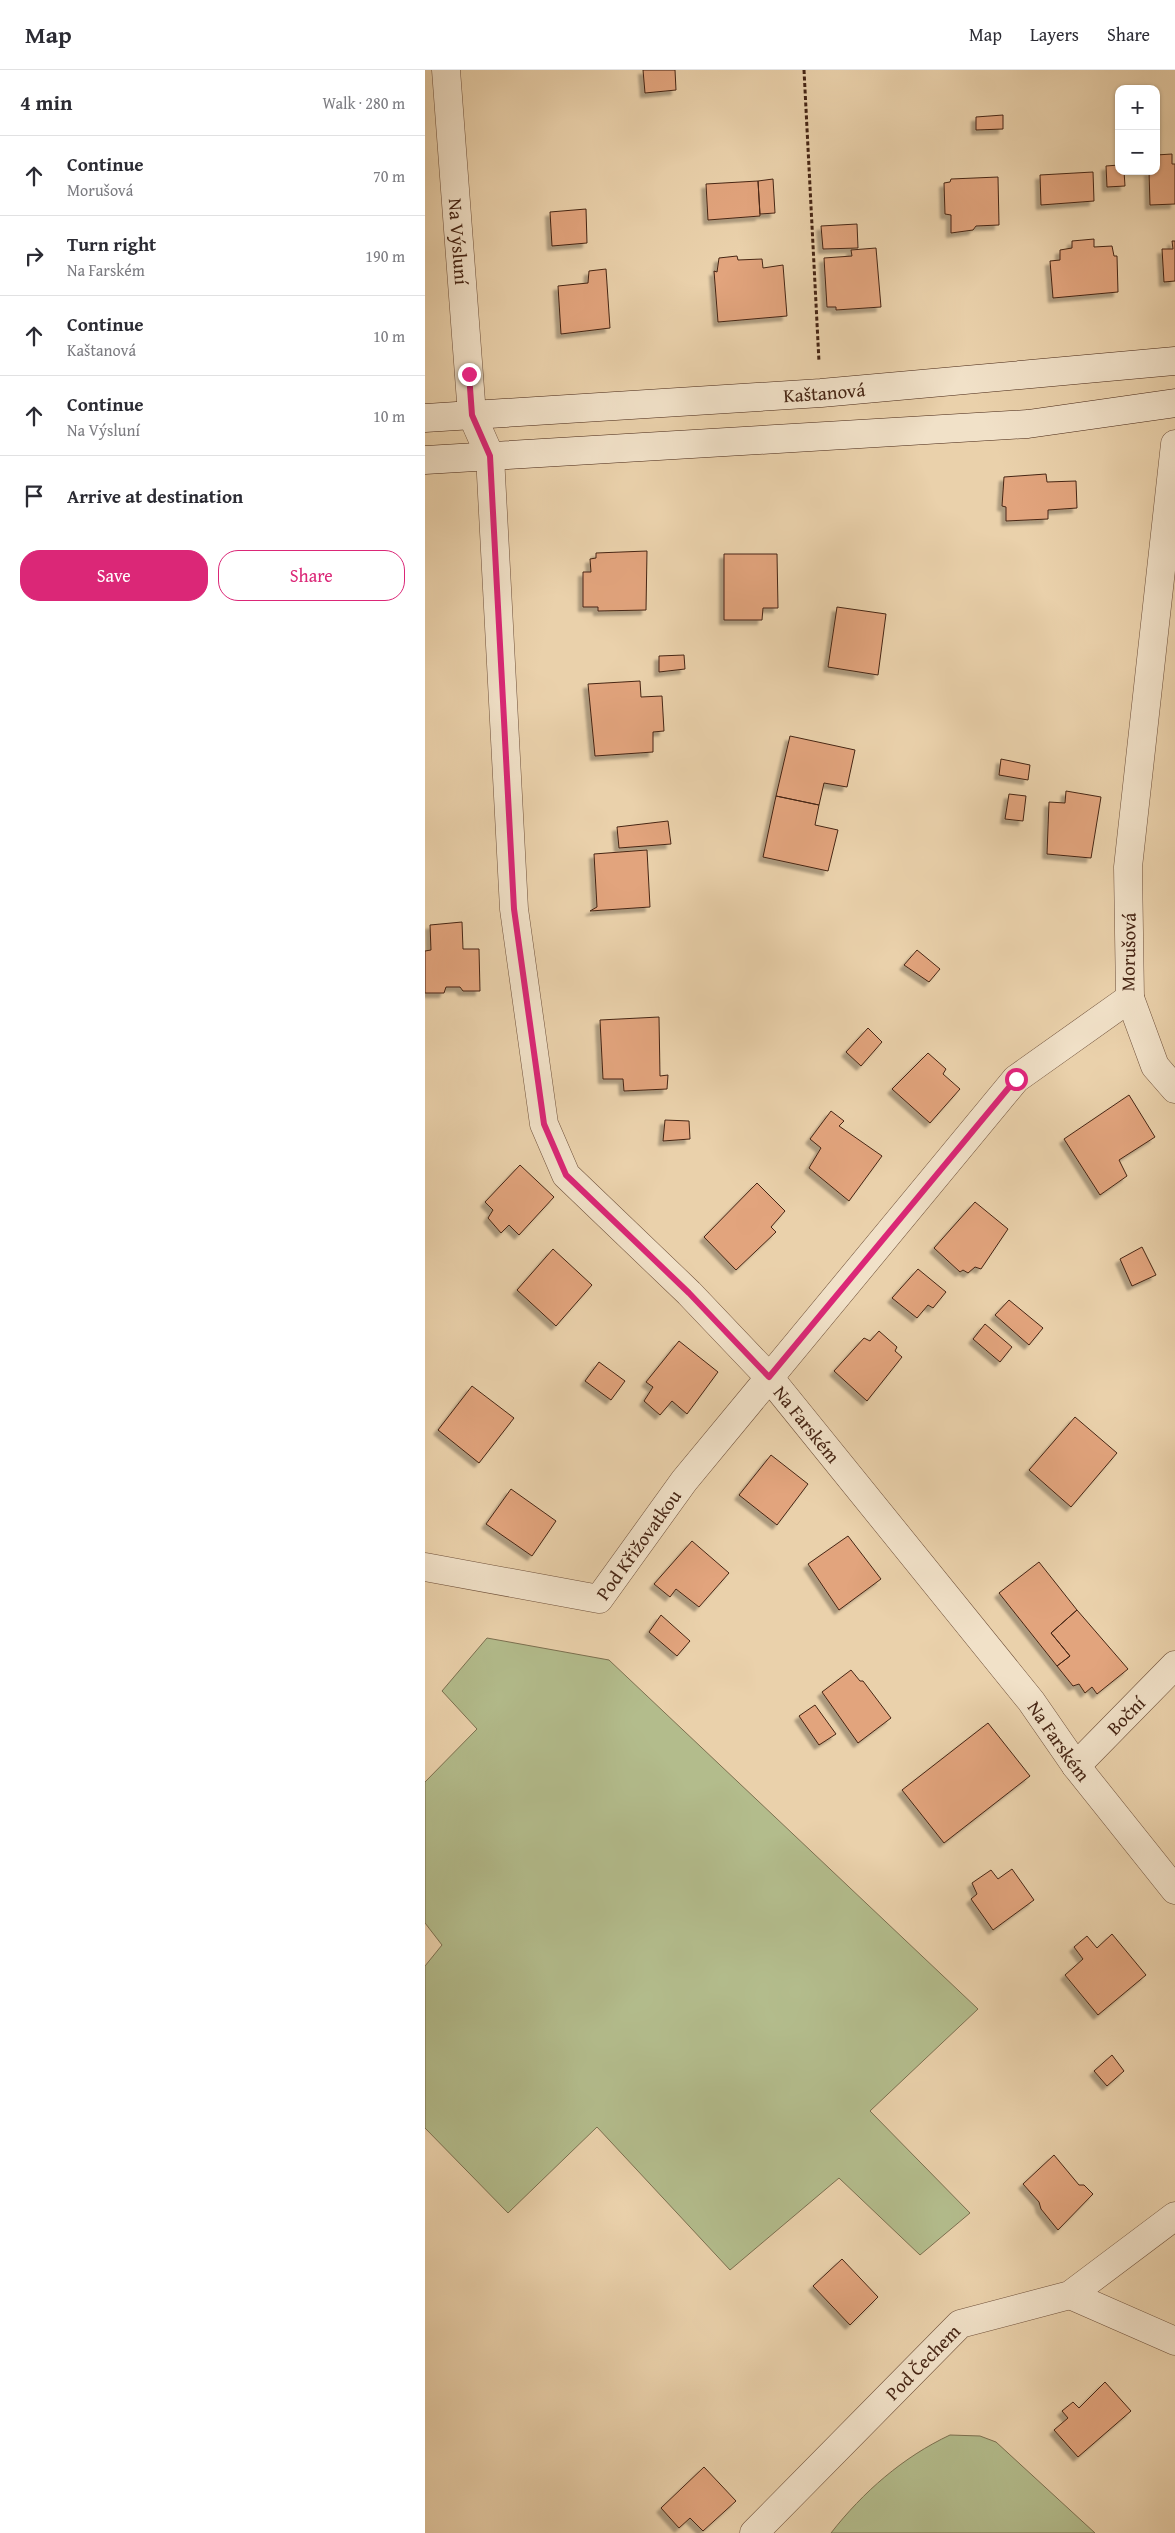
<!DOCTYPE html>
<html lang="en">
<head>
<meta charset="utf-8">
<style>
	body { margin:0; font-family:"Gentium Book Plus",serif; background:#f7f7f7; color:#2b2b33 }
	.controls { position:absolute; right:15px; top:15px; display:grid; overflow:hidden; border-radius:10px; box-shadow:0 1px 4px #0004 }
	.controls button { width:45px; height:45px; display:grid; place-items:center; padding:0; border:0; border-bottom:1px solid #e1e1e2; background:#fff; color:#2b2b33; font:25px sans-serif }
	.stop { position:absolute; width:15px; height:15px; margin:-11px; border:4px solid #db2777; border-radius:50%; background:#fff }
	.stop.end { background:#db2777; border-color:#fff; box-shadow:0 1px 5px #0008 }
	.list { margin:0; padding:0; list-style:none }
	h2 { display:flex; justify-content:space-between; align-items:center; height:65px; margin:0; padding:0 20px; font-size:21px }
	h2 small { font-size:16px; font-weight:400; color:#7c7c81 }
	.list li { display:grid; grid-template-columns:32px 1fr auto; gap:15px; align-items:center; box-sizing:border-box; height:80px; padding:0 20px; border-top:1px solid #e1e1e2 }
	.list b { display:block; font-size:19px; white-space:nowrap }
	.list p { margin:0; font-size:16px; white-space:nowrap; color:#7c7c81 }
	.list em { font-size:16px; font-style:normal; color:#7c7c81 }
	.actions { display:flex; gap:10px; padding:15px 20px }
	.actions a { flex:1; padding:11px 0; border:1px solid #db2777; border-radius:20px; text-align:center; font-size:18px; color:#db2777 }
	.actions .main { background:#db2777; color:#fff }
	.icon { flex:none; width:28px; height:28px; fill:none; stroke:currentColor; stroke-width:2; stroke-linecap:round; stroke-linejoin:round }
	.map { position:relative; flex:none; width:750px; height:2463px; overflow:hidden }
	header { display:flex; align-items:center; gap:30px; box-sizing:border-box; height:70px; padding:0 25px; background:#fff; border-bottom:1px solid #e1e1e2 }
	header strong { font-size:24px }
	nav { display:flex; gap:28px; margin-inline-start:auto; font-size:18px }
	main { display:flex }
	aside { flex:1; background:#fff }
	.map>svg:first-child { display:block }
	.green { fill:#b3bc8c; stroke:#7c7050 }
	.building { fill:#e2a47d; stroke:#462514; filter:url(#shadow) }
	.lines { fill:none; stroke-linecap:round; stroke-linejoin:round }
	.minor-casing { stroke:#6f503a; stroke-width:29 }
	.secondary-casing { stroke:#462514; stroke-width:29 }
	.path { stroke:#462514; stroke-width:3; stroke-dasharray:4 2.5; stroke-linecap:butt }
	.minor { stroke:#f1e1c8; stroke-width:28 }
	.secondary { stroke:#f1e1c8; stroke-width:28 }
	.route { stroke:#db2777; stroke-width:6 }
	.labels { text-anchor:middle; stroke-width:4; stroke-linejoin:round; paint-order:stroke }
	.street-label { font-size:19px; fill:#462514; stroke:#f1e1c8 }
</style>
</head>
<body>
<header>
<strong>Map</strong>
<nav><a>Map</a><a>Layers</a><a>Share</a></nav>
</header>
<main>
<aside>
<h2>4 min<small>Walk · 280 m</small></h2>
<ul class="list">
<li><svg class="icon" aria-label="ahead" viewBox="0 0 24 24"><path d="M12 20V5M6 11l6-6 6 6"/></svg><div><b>Continue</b><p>Morušová</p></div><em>70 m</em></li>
<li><svg class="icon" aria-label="right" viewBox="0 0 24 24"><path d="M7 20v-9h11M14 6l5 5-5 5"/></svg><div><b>Turn right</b><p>Na Farském</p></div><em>190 m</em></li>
<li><svg class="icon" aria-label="ahead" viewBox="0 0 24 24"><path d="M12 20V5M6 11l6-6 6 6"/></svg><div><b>Continue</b><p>Kaštanová</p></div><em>10 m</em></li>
<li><svg class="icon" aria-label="ahead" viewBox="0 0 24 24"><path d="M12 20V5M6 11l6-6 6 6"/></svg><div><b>Continue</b><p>Na Výsluní</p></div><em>10 m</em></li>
<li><svg class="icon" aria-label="arrive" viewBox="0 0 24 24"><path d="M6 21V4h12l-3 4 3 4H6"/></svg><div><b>Arrive at destination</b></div></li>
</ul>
<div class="actions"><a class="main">Save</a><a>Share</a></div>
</aside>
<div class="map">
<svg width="750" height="2463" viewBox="0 0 750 2463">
	<defs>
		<filter id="shadow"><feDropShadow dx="-4.5" dy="4.5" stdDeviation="1" flood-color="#0004"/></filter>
	</defs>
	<rect width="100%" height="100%" fill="#ead1ab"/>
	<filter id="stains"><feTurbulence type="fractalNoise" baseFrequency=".004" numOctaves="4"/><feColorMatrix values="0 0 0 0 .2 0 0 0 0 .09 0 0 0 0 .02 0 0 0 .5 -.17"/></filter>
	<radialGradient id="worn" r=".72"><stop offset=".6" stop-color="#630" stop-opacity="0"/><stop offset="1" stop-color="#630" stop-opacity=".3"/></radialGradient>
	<path class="green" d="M62 1568 184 1590 553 1939 445 2041 545 2143 495 2185 414 2108 305 2200 172 2057 83 2143 0 2058V1896L17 1875 0 1853V1712L52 1659 17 1621Z
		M525 2365 555 2366 571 2372 670 2463H406C438 2422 478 2387 525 2365Z"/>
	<path class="building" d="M218 0H250L251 20 220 23Z
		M578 45V59L551 60V47Z
		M747 84V94H750V134L725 135 724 101H731V85Z
		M694 95V101H699L700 116 682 117 681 96Z
		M668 102 669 131 616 135 615 105Z
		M573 107 574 155 551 156 548 160 526 163V145L520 144 519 113 525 112 526 109Z
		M348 109 350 143 335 144 333 111Z
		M333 111 335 146 283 150 281 114Z
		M161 139 162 173 127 176 125 142Z
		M432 154 433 178 398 179 396 156Z
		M669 169V177L687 176 689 186H692L693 222 628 228 625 191 635 190V180L647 178V171Z
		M747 171H750V211L739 212 737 179H748Z
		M451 178 456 237 411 240V237H402L399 188 427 186 426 180Z
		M312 186 313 190 337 189 338 198 358 195 362 246 293 252 289 201 292 202 294 188Z
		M181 199 185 258 136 264 133 216 163 213 164 201Z
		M621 404 622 412 651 411 652 438 623 440V449L581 451V437L577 436 579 407Z
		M222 481 221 540 173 541V537H158V502H166L165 489 171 488V483Z
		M299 484H352L353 538H338L337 550H299Z
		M412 537 461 544 453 605 403 597Z
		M259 585 260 599 234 602V586Z
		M215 611 216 627 237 626 239 661 228 662V682L170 686 163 614Z
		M365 666 430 680 422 717 399 713 394 735 351 726Z
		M576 689 605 695 603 710 574 705Z
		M641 721 676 727 666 788 622 784 624 732 640 733Z
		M584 724 601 726 598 751 580 749Z
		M351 726 394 735 390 755 413 760 403 801 338 787Z
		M243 751 246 774 194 778 192 757Z
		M222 780 225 837 165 841 172 837 169 784Z
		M37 852 38 879H54L55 921H38L35 917H21L19 923H0V881L6 880 5 855Z
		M492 880 515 899 504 912 479 895Z
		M234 947 235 1006 243 1005 242 1019 199 1021 198 1009H178L175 950Z
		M443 958 457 972 436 996 421 982Z
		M503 983 521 999 518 1004 535 1019 505 1053 467 1019Z
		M704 1025 730 1067 694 1090 702 1106 675 1125 639 1069Z
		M406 1041 419 1051 414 1056 457 1086 424 1131 384 1098 396 1078 385 1069Z
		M240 1050 264 1051 265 1069 238 1071Z
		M95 1095 129 1127 94 1165 84 1155 76 1163 63 1148 68 1140 60 1132Z
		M332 1113 360 1141 346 1157 351 1162 311 1200 279 1167Z
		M550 1132 583 1159 556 1199 550 1197 543 1203 538 1200 535 1202 509 1178Z
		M717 1177 731 1205 707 1216 695 1189Z
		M128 1179 167 1215 131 1256 92 1220Z
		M493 1199 521 1222 508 1238 503 1235 492 1248 467 1228Z
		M584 1230 618 1258 604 1275 570 1245Z
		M560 1254 587 1277 575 1292 548 1269Z
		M454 1261 472 1277 470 1281 477 1287 442 1331 409 1301 439 1268 445 1271Z
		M254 1271 293 1302 262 1344 247 1331 235 1345 219 1331 228 1317 221 1312Z
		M174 1292 200 1311 186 1330 160 1311Z
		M47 1316 89 1348 54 1393 13 1360Z
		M650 1347 692 1383 646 1437 604 1400Z
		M346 1385 383 1414 352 1455 314 1425Z
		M86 1419 131 1451 107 1486 61 1454Z
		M423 1466 456 1509 414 1540 383 1494Z
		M267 1471 304 1503 274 1537 251 1519 245 1527 229 1514Z
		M614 1492 652 1540 626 1563 645 1586 632 1596 574 1523Z
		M652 1540 703 1599 672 1624 667 1617 660 1623 654 1614 648 1616 632 1596 645 1586 626 1563Z
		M236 1545 265 1571 252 1586 224 1562Z
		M426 1600 435 1611H438L466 1648 433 1673 397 1622Z
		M390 1635 411 1664 394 1675 374 1646Z
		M563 1653 605 1706 519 1773 477 1720Z
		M587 1799 609 1830 568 1860 546 1829 552 1824 547 1813 566 1800 573 1809Z
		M687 1864 721 1905 673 1945 640 1905 658 1889 649 1877 662 1866 672 1878Z
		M687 1985 699 2001 682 2016 669 2001Z
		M629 2085 654 2115H659L668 2124 633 2160 616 2139 614 2132 598 2114Z
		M417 2189 453 2227 425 2255 388 2216Z
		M680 2312 706 2341 653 2387 629 2360 643 2348 637 2341 648 2332 654 2338Z
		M279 2397 311 2431 278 2461 265 2448 254 2458 236 2438Z"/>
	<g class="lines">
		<g class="minor-casing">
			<g id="minor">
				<path id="s1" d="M21 0 47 345 65 386 89 839 119 1054 141 1105 264 1223 344 1307 606 1631 651 1696 750 1820"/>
				<path d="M705 928 730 996 750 1019"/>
				<path id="s2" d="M0 1497 174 1529 259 1411 591 1009 705 928 703 797 750 374"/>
				<path id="s3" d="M651 1696 750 1595"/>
				<path d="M645 2225 750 2271"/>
				<path id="s4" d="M329 2463 535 2254 645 2225 750 2146"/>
			</g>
		</g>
		<g class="secondary-casing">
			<g id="secondary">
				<path id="s5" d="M0 348 396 323 750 291"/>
				<path d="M0 390 603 354 750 333"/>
			</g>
		</g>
		<path class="path" d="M379 0 394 292"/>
		<use href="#minor" class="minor"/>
		<use href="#secondary" class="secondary"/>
	</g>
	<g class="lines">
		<path class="route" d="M44 304 47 345 65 386 89 839 119 1054 141 1105 264 1223 344 1307 591 1009"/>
	</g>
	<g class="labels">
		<g class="street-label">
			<text dy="7" stroke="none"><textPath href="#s1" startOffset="172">Na Výsluní</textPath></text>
			<text dy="7" stroke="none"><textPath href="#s5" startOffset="400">Kaštanová</textPath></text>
			<text transform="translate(703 882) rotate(-89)" y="7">Morušová</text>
			<text dy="7" stroke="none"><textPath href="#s1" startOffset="1464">Na Farském</textPath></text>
			<text dy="7" stroke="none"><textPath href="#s2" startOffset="244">Pod Křižovatkou</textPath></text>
			<text dy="7" stroke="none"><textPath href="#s3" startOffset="71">Boční</textPath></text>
			<text dy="7" stroke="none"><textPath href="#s1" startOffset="1869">Na Farském</textPath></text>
			<text dy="7" stroke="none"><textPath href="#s4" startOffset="240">Pod Čechem</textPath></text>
		</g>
	</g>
	<rect width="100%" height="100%" filter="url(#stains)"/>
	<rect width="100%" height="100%" fill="url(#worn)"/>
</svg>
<div class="controls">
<button>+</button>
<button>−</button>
</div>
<div class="stop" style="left:591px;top:1009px"></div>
<div class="stop end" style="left:44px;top:304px"></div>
</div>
</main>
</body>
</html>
